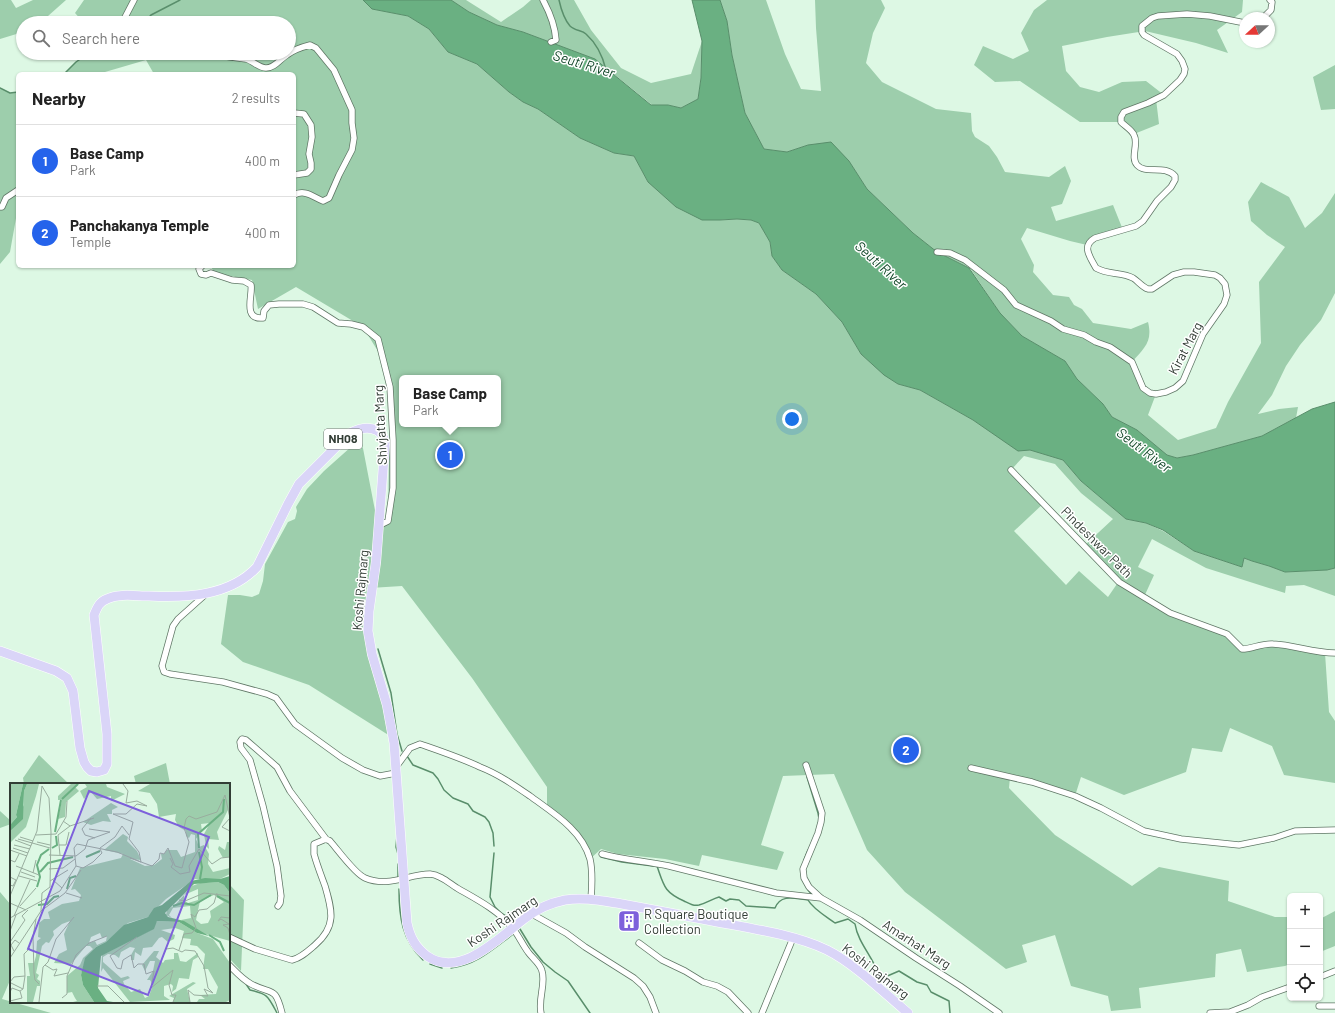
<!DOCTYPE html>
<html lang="en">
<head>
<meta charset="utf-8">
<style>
	body { margin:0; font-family:Barlow,sans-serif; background:#f2f2f2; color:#222 }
	.controls { position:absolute; right:12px; bottom:12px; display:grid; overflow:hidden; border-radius:6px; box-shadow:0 1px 3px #0004 }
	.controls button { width:36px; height:36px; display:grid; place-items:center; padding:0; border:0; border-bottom:1px solid #e0e0e0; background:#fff; color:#222; font:20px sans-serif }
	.compass { position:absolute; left:1239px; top:12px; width:36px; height:36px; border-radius:50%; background:#fff; box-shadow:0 1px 3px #0004; rotate:249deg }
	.you { position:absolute; left:792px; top:419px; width:14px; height:14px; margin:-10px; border:3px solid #fff; border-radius:50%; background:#1a73e8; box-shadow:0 0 0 6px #1a73e833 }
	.badge { display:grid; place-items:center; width:26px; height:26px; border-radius:50%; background:#2563eb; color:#fff; font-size:13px; font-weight:700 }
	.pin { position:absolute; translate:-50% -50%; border:2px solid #fff; box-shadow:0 1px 4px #0006 }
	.popup { position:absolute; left:399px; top:375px; width:102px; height:52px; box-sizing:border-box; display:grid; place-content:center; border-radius:6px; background:#fff; filter:drop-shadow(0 1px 3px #0005); font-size:13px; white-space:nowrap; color:#767676 }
	.popup b { font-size:15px; color:#222 }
	.popup::after { content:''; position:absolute; left:50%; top:100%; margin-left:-8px; border:8px solid transparent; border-top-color:#fff }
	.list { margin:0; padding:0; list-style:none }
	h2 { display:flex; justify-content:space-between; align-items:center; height:52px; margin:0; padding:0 16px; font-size:17px }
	h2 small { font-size:13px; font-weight:400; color:#767676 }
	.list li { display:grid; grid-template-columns:26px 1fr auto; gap:12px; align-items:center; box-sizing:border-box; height:72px; padding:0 16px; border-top:1px solid #e0e0e0 }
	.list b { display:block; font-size:15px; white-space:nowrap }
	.list p { margin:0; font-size:13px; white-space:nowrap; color:#767676 }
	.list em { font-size:13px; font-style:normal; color:#767676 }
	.icon { flex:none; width:22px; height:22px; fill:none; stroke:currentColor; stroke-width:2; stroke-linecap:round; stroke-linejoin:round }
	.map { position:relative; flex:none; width:1335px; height:1013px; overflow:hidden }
	.search { position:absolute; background:#fff; box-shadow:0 1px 3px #0004; left:16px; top:16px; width:280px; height:44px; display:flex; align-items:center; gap:10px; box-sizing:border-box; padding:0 14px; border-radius:22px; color:#767676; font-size:15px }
	.panel { position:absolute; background:#fff; box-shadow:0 1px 3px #0004; left:16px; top:72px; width:280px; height:196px; border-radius:6px }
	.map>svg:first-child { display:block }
	.green { fill:#9dceac; fill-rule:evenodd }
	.water { fill:#6ab082; stroke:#598e6b }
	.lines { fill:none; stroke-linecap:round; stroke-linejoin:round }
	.stream { stroke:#598e6b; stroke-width:1.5 }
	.street-casing { stroke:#607766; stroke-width:7 }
	.primary-casing { stroke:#fff; stroke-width:10 }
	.street { stroke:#fff; stroke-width:5.5 }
	.primary { stroke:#dad5f8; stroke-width:9 }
	.labels { text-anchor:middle; stroke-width:3; stroke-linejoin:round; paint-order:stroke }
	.shield { fill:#fff; stroke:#707772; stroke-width:1 }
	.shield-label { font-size:12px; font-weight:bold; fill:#323d35 }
	.street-label { font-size:13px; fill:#323d35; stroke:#fff }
	.poi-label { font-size:13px; fill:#323d35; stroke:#fff; text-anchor:start }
	.water-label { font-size:14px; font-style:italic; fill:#124829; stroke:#fff }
	.inset-river { fill:none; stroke:#6ab082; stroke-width:2 }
	.inset-road { fill:none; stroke:#99ad9e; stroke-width:1 }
	.view { fill:#7d60db; fill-opacity:0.15; stroke:#7d60db; stroke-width:2 }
	.inset-edge { fill:none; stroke:#323d35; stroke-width:2 }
</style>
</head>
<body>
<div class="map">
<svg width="1335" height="1013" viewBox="0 0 1335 1013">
	<rect width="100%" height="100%" fill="#ddf8e4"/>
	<path class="green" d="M0 0H11L16 8 33 0H66L48 16 37 23H23V32L0 39Z
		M84 0H363L372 9 408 16 429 29 448 52 477 64 509 92 523 102 538 109 580 138 614 153 634 156 648 182 720 220 737 219 751 220 759 223 770 242 772 256 782 270 816 294 842 322 861 354 898 384 920 390 973 420 1000 437 1004 441 1063 460 1081 481 1126 519 1146 523 1163 531 1194 551 1242 567 1244 558 1252 561 1269 566 1285 572 1327 570 1335 568V596L1304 585 1286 586 1285 593 1206 568 1152 539 1138 567 1154 575 1144 597 1170 613 1227 634 1242 649 1271 643 1325 653 1329 712 1335 721V783L1284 775 1272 746 1230 728 1222 752 1192 748 1186 772 1124 795 1081 777 1075 796 1010 777 1009 788 1055 835 1132 886 1159 867 1229 881 1228 901 1275 917H1290V964L1285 966 1247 972 1241 949 1216 954 1215 977 1139 988 1141 1008 1111 1011 1108 996 1071 986 1055 935 1022 945 1027 962 1006 969 905 892 867 850 834 774 783 776 761 845 784 852 777 870 702 855 699 866 665 859 618 854 601 849 590 859 582 842 547 808V787L472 678 402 586 370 588 365 619 377 682 390 736 309 685 243 662 221 644 228 595H240L252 597 259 594 263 581 265 564 288 522 295 519 297 511 296 507 307 489 324 471 361 438 378 526 388 521 390 387 384 361 363 327 296 287 258 309 252 280 214 273 211 266H294V74H154L146 60 105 72 102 74H64L76 62 89 53H289V23H84L75 13ZM402 378H498V424H402ZM1024 456 1055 464 1081 493 1113 519 1084 546 1119 581 1108 597 1079 571 1066 585 1014 531 1044 503 1011 470Z
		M451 0H466L501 22 523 7 531 0H574L591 30 621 68 651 83 691 74 702 41 701 78 698 99 681 108 668 105H652L595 59 523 32 497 25 469 12Z
		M720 0H766L785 54 801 89 821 91 816 28 815 0H881L885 8 873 33 866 63 882 82 936 109 971 113 972 131 975 137 989 146 997 157 1005 172 1049 177 1065 166 1071 181 1062 204 1051 207 1056 221 1113 205 1123 230 1095 238 1087 245 1070 241 1027 228 1021 239 1034 265 1033 272 1053 295 1069 297 1074 305 1082 309 1093 323 1131 329 1148 322C1153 342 1144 348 1132 362L1143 388 1156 394 1148 415 1178 440 1216 428 1228 402 1261 343 1259 282 1285 247 1267 235 1251 221 1248 202 1261 182 1289 197 1305 228 1322 213 1335 193V293L1321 320 1300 345 1286 366 1272 395 1258 414 1279 409 1298 407 1296 418 1262 436 1193 455 1177 458 1167 455 1137 430 1112 417 1103 404 1077 379 1065 361 1022 336 1000 313 970 268 937 252 913 233 867 189 849 161 808 145 787 152 764 149 745 113 732 55 727 21Z
		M1047 0H1243L1242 12 1217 30 1228 53 1196 43 1145 31 1107 37 1062 46 1066 71 1080 87 1099 92 1122 82 1146 81 1164 95 1156 99 1159 124 1134 134 1121 122H1080L1020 81 995 82 974 65 983 46 1013 59 1029 51 1021 33 1034 10Z
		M1335 65V109L1321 110 1313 77Z
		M0 88 10 93 18 92V207L10 252 0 264Z
		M39 755 69 784H24L23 778Z
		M166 763 170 784H136L134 776Z
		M0 811 11 821V824L0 828Z
		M229 884 244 900 241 971 229 958Z
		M0 892 11 905V978L2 999 51 1013H0Z
		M1335 911V946L1320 952V919Z"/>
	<path class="water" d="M363 0H451L469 12 497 25 523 32 595 59 613 74 651 105H668L681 108 698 99 701 78 702 41 692 0H720L727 21 732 55 745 113 764 149 787 152 808 145 831 142 849 161 867 189 913 233 937 252 969 268 1000 313 1022 336 1065 361 1077 379 1103 404 1112 417 1137 430 1167 455 1177 458 1193 455 1262 436 1312 409 1335 402V568L1327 570 1285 572 1269 566 1252 561 1244 558 1242 567 1194 551 1163 530 1146 523 1126 519 1081 481 1063 460 1030 450 1018 451 973 420 920 390 898 384 884 375 861 354 842 322 816 294 782 270 772 256 770 242 759 223 751 220 737 219 720 220H702L676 207 648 182 634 156 614 153 580 138 538 109 523 102 509 92 477 64 448 52 429 29 408 16 372 9Z"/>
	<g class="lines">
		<path class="stream" d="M559 0C561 9 564 19 570 26 575 31 582 30 586 34 596 43 603 57 606 70
			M144 23 151 15 180 0
			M64 74 76 62 89 53
			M0 88 10 93 18 92
			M378 649 391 693 397 734 402 751
			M407 756 413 765 433 773 438 779 444 790 453 798 468 804 473 811 485 817 489 822 493 833 494 846
			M807 777 818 813 819 819
			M397 836 396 847 398 854
			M494 853 490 897 495 907 501 913 514 921
			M601 857 622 862 653 866
			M804 860 808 850
			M656 866H657C664 886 664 892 684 901 690 904 693 906 699 905 707 903 712 899 719 897L726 901 730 899 739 900 746 906 775 908C781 893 796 899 808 900 813 909 827 917 835 923L848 919 855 924C858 943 873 957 879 975L885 977 899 971 917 982 927 985 931 992 949 1001 950 1013
			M398 877V864
			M399 889C399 917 402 940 423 960
			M808 890 813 896
			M520 929 531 947 543 962 555 972 568 981 590 1013
			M430 964 442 968
			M451 968C476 965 492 950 512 935
			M246 984 250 990C268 994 268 996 277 1013"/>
		<g class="street-casing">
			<path id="street" d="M543 0C550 13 555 25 556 40L551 42
				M1263 18 1271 10 1272 2 1270 0
				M122 23 134 0
				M216 53C226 58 236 57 246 59 253 61 259 68 266 68 275 68 280 59 287 55 293 50 302 47 310 45L316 48 334 70 352 110V123L354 138 352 150 339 175 329 198 323 201C313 197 305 189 294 195
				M294 113 304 114 311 125 312 137 309 154 311 163V169L307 173 294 175
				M0 207H2L6 198 18 190
				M937 252 950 253 965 260 1004 290 1016 305 1051 321 1063 329 1084 335 1096 342 1110 347 1132 362 1143 388 1150 393 1156 394 1166 392 1175 388 1183 381 1203 334 1224 304 1227 295 1225 284 1220 278 1215 275 1194 272H1184L1173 275 1152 289H1148C1142 287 1138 281 1133 278 1122 272 1108 275 1096 268 1090 257 1081 246 1095 238L1136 226 1143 221 1157 201 1171 187 1175 180V176C1164 164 1146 175 1137 165 1130 157 1139 144 1134 135 1132 130 1125 126 1121 122V117L1124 112 1148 103 1164 95 1180 80 1184 74 1185 69 1182 61 1177 54 1144 35 1142 32V26L1152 18 1158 16 1187 14 1210 16 1245 23
				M202 266 199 269 201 274 206 275 211 273 232 280 244 281 251 285C253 295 242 320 263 318L264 311 269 305 279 304H303L313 307 338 323 351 324 363 327 378 339 390 387 393 440V488L388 521 378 526
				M1011 470 1119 582 1170 613 1227 634 1242 649C1252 649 1262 643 1273 644 1294 645 1314 653 1335 653
				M206 594 178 619 173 626 162 666 164 672 170 674 223 682 267 694 276 698 295 724 342 758 363 770 380 776 396 773
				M806 765 822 813 821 822 818 833 803 869 804 878 809 887 821 898 860 920 916 958 960 986 999 1013
				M396 767 410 748 420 744C440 751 461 758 480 767 498 774 514 785 530 796 553 813 582 830 590 859 593 872 592 886 591 899
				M971 768 1032 782 1075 796 1101 808 1144 831 1181 839 1239 845 1274 838 1295 831 1335 830
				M602 854C624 860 646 861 669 866L776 893 821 898
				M278 906 280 903 281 896 277 866 263 806 250 760 241 748 240 742 242 739 246 740 277 767 290 791 326 839 330 841C338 850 355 874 365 878 389 888 408 874 430 874 441 875 449 883 457 888 476 899 496 909 511 926 518 934 522 944 528 952 532 958 540 963 542 971 546 984 538 998 541 1013
				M532 914 566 933 585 947 634 978 643 986 650 997 656 1013
				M229 937 255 949 292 960C301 958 308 951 315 945 337 926 332 910 325 886 321 875 317 865 314 854V844L326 839
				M639 943 662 960 685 971 703 982 717 986 728 992 748 1013
				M229 965C236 972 242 979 251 984 272 995 275 985 282 1013
				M1320 977 1335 971
				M1319 1006H1335
				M762 1013 793 938
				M1210 1013 1230 1012 1248 1005 1262 997 1290 987"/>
		</g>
		<g class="primary-casing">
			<path id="primary" d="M0 651 56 671 67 678 73 691 80 748 84 762 87 767 91 771 97 772 104 770 107 764V734L94 615C97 608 99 602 107 599 119 593 136 596 149 596 187 598 230 596 257 567L288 504 299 484 350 433C364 426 383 425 385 444L376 562 369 611 368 631 372 654 387 705 394 743 407 923C410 937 415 947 427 956 460 979 499 938 524 919 535 910 550 903 565 900 584 897 602 901 622 904 648 909 675 914 702 919 741 927 791 933 827 950 855 964 884 993 908 1013"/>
		</g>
		<use href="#street" class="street"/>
		<use href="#primary" class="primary"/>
	</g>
	<defs>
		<g id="building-square" transform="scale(1.15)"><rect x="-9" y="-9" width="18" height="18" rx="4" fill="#7d60db" stroke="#fff"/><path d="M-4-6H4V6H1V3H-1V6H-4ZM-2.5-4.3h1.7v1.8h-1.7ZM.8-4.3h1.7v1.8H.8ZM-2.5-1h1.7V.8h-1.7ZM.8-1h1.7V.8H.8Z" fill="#fff"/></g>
	</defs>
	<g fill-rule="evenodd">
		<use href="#building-square" x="629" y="921"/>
	</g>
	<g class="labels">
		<rect class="shield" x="324" y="429" width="38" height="20" rx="3"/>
		<g class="shield-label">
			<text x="343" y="443">NH08</text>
		</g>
		<g class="street-label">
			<text transform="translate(1185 348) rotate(-62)" y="5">Kirat Marg</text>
			<text transform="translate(380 425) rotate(-93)" y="5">Shivjatta Marg</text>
			<text transform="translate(1097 542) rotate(45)" y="5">Pindeshwar Path</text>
			<text transform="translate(360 590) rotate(-85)" y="5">Koshi Rajmarg</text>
			<text transform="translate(502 921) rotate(-34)" y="5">Koshi Rajmarg</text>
			<text transform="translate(917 944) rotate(33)" y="5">Amarhat Marg</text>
			<text transform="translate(876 971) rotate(38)" y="5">Koshi Rajmarg</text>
		</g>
		<g class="poi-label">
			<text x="644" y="919">R Square Boutique<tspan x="644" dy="15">Collection</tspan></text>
		</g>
		<g class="water-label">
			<text transform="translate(584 64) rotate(17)" y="5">Seuti River</text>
			<text transform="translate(881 265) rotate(42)" y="5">Seuti River</text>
			<text transform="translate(1144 450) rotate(37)" y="5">Seuti River</text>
		</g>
	</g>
	<g transform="translate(10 783)">
		<rect width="220" height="220" fill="#ddf8e4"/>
		<path d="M0 1H13L6 32 7 34 0 42ZM17 1H29L26 13 16 44 0 60V48L14 22V8ZM61 1H69L65 4 69 8 56 19 55 34 48 36 52 17H48V13ZM75 1H96L97 4 115 11 101 18V13L87 16 81 9 74 16 70 8 77 4ZM140 1H220V37L218 27 207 49 209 57 198 56 199 66 196 63 194 51 200 40 191 41 192 48 186 56 189 64 194 62 199 71 198 81 203 89 220 85V91L210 96H185L156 116 138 134 118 140 96 159 86 164 76 175 71 192 73 202 84 219H63L67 218 65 215 62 209 57 210V193L70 182 73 175 83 166 80 163H76L61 181 44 180 49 171 57 167 54 151 60 138 52 141 43 148 44 152 39 160 36 159 32 163 26 190 29 192 27 196 30 198V203H27L23 219H17V193H20L18 180H24L26 173 27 158 31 155 28 154 29 140 34 136H40L38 129 52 121 69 118 71 112 65 106 61 107 70 85 111 75 113 71 94 67 113 51 118 54 117 58 127 68 131 77 120 76 135 83 144 82 152 76 151 71H154L157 67H167L171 74 185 69V52L181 51 179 55 176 53V48L169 44 165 37 166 31 149 34 147 21 140 10 128 8ZM90 150 92 155 97 153 96 158 87 162 85 158 79 160 81 154ZM101 20 108 24 102 27V31H97L101 39 93 38 81 42 73 39ZM217 59H220L219 74 213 75 208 66 209 63 215 67ZM208 99 214 102 220 110V158L188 149 171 137 181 135 180 123 163 125 159 132 162 135 156 132 157 127 165 122 182 103 190 100ZM188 106V117L178 120 175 118 174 112ZM204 112 214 119 200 128 201 134 198 140 191 141 186 137 190 118ZM147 138 169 139 187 150 203 156 220 180V217L216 219H187L189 216H195L190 212 206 211 208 204 198 186H193L195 171 187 163 180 162 181 156 172 155 174 148 165 145 151 147 165 152 164 156 158 159 152 154 149 155 142 164 133 165 131 173 125 169 124 177H121V172L125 165 120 164 111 169 109 175 105 172 98 171 93 174V179L111 195 118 193 120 195 113 198 114 201 121 209 130 206 135 215 139 213 143 202 140 197H137L143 188 145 178H140L135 188 132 182 144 168H149L146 174 153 180 155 177 164 176V170H168L170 178 176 179 188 170V174L183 177 179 196 169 195 166 206 162 209 163 203 161 201 154 203V213L160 217 120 219 93 185 91 189 92 172 141 147ZM183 199 186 200 177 206 180 219H163L164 215 159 213Z" fill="#9dceac" fill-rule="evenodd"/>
		<path d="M13 1H17L14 8 13 36 0 48V42L7 34 6 32ZM220 93V110L214 102 208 99 184 101 155 130 158 134 174 138 199 153 187 150 169 139 147 138 144 146 91 173 88 205 97 218 103 219H84L73 202 71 192 75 175 86 164 96 159 114 142 138 134 144 125 152 122 181 98 195 95 210 96Z" fill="#6ab082"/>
		<path class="inset-river" d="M52 16 68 1M45 49 51 17M42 65 47 62 46 53M189 65 188 51 213 29 214 16M189 69 192 84 190 96M76 74 90 68M30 89 38 80 63 74M27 104 30 94 27 82 31 72 39 66M57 106 60 95 66 93M207 113 220 120M28 122 37 121 44 114 49 113M163 123 172 120 184 122 201 112M199 152 210 159 214 168"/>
		<path class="inset-road" d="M81 35 72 46 75 52 85 55M53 38 60 43 84 35M26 52 46 51 56 34 57 18M10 54 23 58M8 56 40 65M5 57 21 63M27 59 40 62M4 62 20 66M49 62 48 52 60 43M3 65 18 70M90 65 105 54 112 43 119 52M0 67 17 73M39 72 66 73 75 66 78 57 100 49 79 46M50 72 49 62H56L59 49M120 75 142 83 149 76 150 70 154 71 158 65 165 83 172 85 179 59 174 45 176 36 179 33 186 36 207 29 215 12 220 35 212 44 220 48M160 75 163 81 161 84 170 91 180 89 179 83 189 66 202 81 211 75 220 74M0 77 5 79 9 71M6 83 29 92M66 83 73 85 83 79 92 70 90 66M39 86 53 85 65 76M11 89 25 94M23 90 26 77M9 93 27 98M0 94 6 97 3 103 0 102M43 97 52 105M40 98 58 87M56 110 72 115M0 113 27 48 32 3M169 117 175 118 194 110 220 113M0 120 16 127M10 123 26 105M31 128 32 110 40 104 41 49 39 15 32 3M181 131 185 134 189 127 197 126 204 120 207 110M4 133 20 97M0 135 50 108 66 83 64 65 67 61 107 69 131 79 129 69 119 56 123 39 103 31H116L127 21 137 23 127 18 116 20 118 8 113 1M220 135 211 134 208 138 211 136 219 141 213 142 218 145 220 152M26 136 23 154 24 190 25 197 29 201M0 148 6 132M127 154 100 173 107 185 111 186 113 177 121 172 124 185 128 181H134L136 191 144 188 141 205 163 187M0 159 15 137 12 133 18 127M156 166 163 165 172 169 175 167 185 168 194 183 198 205 203 210 194 206 198 213 184 212 178 207 180 219M169 167 174 151 182 150 186 145 181 131M4 168 1 162 5 157 9 160M0 175 31 128 55 110 71 87M35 182 43 187 47 186 44 193 58 190M163 187 159 202 162 212H166L163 219M0 199 4 194 15 193M1 200 13 206M87 203H98L114 219M0 209 2 205 10 208M52 215 57 211V193L66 172 79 160 97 153M0 218 12 215 10 208 13 206 15 193 14 171 20 165M29 219 33 184 38 179 46 156 64 134"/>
		<path class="view" d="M79 8 199 54 138 212 18 166Z"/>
		<rect width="220" height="220" class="inset-edge"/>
	</g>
</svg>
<div class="controls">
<button>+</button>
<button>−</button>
<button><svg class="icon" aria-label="locate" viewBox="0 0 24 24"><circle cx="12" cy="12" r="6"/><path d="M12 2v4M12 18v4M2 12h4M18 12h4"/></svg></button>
</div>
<svg class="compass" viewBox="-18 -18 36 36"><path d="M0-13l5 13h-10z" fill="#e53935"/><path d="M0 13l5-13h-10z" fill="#767676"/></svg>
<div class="you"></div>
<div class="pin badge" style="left:450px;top:455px">1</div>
<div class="popup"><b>Base Camp</b>Park</div>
<div class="pin badge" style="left:906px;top:750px">2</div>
<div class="search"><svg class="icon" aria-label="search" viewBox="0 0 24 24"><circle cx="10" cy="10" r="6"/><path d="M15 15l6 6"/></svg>Search here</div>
<section class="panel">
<h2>Nearby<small>2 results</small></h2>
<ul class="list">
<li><span class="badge">1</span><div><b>Base Camp</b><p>Park</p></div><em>400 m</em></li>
<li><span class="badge">2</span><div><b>Panchakanya Temple</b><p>Temple</p></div><em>400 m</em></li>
</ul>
</section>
</div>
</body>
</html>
